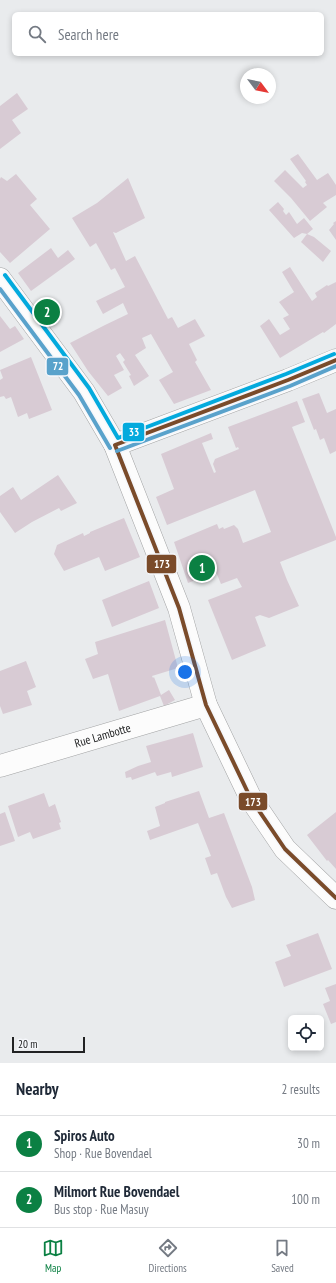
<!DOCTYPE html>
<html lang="en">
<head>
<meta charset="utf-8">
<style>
	body { margin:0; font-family:"PT Sans Narrow",sans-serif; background:#f6f6f7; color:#1f2937 }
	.controls { position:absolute; right:12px; bottom:12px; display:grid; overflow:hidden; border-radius:6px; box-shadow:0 2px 6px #0003 }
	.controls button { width:36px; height:36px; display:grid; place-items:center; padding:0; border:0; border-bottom:1px solid #e0e1e3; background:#fff; color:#1f2937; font:20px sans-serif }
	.compass { position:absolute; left:240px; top:68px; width:36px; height:36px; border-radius:50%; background:#fff; box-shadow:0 2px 6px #0003; rotate:122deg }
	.scale { position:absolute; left:12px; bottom:10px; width:73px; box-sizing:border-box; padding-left:4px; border:2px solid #212223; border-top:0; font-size:11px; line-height:14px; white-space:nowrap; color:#212223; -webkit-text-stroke:3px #f5f7fb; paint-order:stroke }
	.you { position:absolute; left:185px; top:672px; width:14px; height:14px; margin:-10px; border:3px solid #fff; border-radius:50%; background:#1a73e8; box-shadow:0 0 0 6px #1a73e833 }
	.badge { display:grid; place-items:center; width:26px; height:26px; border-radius:50%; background:#0b8043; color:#fff; font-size:13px; font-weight:700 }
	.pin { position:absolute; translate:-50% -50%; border:2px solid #fff; box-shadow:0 1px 4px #0006 }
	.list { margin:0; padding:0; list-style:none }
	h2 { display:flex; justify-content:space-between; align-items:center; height:52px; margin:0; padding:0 16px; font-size:17px }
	h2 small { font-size:13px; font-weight:400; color:#747a83 }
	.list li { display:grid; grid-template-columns:26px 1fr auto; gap:12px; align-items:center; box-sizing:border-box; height:56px; padding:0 16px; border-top:1px solid #e0e1e3 }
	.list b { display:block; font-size:15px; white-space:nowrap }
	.list p { margin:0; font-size:13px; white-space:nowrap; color:#747a83 }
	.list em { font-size:13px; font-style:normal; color:#747a83 }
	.icon { flex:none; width:22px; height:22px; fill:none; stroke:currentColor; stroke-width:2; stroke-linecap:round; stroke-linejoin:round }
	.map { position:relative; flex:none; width:336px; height:1063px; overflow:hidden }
	.search { position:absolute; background:#fff; box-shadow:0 2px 6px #0003; left:12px; right:12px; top:12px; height:44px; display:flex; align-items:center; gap:10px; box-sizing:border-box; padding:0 14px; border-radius:6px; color:#747a83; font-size:15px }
	.sheet { height:164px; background:#fff }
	nav { display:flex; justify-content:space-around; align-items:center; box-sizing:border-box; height:56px; border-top:1px solid #e0e1e3; background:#fff; font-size:11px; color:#747a83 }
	nav a { display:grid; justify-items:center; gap:2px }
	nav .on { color:#0b8043 }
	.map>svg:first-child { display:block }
	.building { fill:#d8cbd4 }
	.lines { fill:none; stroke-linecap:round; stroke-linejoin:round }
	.minor-casing { stroke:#a2a3a4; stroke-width:23 }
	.minor { stroke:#fcfcfc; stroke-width:22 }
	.bus-1-casing { stroke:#f5f7fb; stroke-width:7 }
	.bus-2-casing { stroke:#f5f7fb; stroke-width:7 }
	.bus-3-casing { stroke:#f5f7fb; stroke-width:7 }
	.bus-1 { stroke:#7a4b2a; stroke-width:4 }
	.bus-2 { stroke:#59a2cb; stroke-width:4 }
	.bus-3 { stroke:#03aadd; stroke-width:4 }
	.labels { text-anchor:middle; stroke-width:3; stroke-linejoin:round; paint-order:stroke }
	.street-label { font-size:12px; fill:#212223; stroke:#f5f7fb }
	.line-badge { stroke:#f5f7fb; stroke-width:1.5 }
	.badge-label { font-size:11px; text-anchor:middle; font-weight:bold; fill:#fff }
</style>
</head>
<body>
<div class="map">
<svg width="336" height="1063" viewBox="0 0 336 1063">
	<rect width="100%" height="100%" fill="#e9ebed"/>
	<path class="building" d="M17 93 28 109 12 120 21 133 0 149V106Z
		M298 154 317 180 328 173 336 185V195L323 203 327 207 310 221 291 198 274 181 285 170 303 188 307 185 305 182 306 181 290 159Z
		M16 174 37 199 30 205 50 229 10 263 0 252V179L1 177 7 181Z
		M128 178 145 218 116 233 113 232 126 261 135 256 168 319 172 317 178 328 195 319 205 336 189 344 197 360 195 362 211 390 174 404 159 380 173 372 151 334 142 338 146 348 135 355 149 376 134 386 129 376 131 375 123 362 125 360 120 353 116 356 124 370 114 375 122 388 108 396 88 371 70 343 105 325 128 314 123 303 103 314 96 301 125 287 115 268 111 270 96 243 90 247 72 218 97 203Z
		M278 202 284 209 283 211 286 215 289 212 297 224 304 218 313 229 307 234 302 233 294 238 269 210Z
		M336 221V240L329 230 334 224 333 223Z
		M307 234 314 237 331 251 323 262 301 242Z
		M51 248 58 258 68 250 75 259 31 291 18 273Z
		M290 267 312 301 317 297 315 293 327 285 328 286 336 282V324L324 333 323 332 280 358 260 326 269 319 280 335 290 329 283 318 289 315 279 302 294 292 282 272Z
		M0 316 10 329 15 326 24 339 0 352Z
		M31 357 52 410 29 419 27 413 18 417 11 397 6 399 4 396 0 397V380L3 378 0 370Z
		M319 393 327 413 336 409V451L330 454 324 438 320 440 316 429 314 430 302 399Z
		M297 401 305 422 292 427 336 537V540L280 562 287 580 299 606 269 618 260 615 255 617 266 646 232 660 208 600 242 587 237 578 221 584 216 572 188 583 174 542 217 524 219 529 223 527 224 529 234 525 238 529 243 543 271 532 255 490 167 525 156 497 174 489 161 454 211 433 213 439 202 443 214 473 216 472 213 464 215 459 239 449 238 447 236 448 228 427Z
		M58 475 77 503 61 511 59 508 32 522 15 533 0 512V496L13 487 21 500Z
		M124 518 140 557 105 571 99 557 64 571 54 554 57 545 83 533 84 536 90 533V532Z
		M149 581 159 608 112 627 102 600Z
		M165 620 178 668 152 676 153 678 154 677 161 695 169 690 175 700 164 706 160 696 119 711 108 674 93 679 85 659 98 654 95 642Z
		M26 661 36 687 27 691 32 705 3 714 0 706V671Z
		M193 733 203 767 172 777 171 772 157 776 155 772 132 780 131 777 126 778 125 772 138 766 151 762 146 746Z
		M199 791 209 818 224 813 252 887 255 900 232 908 226 897 217 873 211 875 205 858 211 856 198 823 150 840 147 831 160 826 155 807 165 803V802Z
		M44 793 49 807 55 804 61 822 59 823 61 829 33 839 30 832 18 837 8 806Z
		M5 812 15 841 0 846V814Z
		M336 812V869L328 860 327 861 307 835Z
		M318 933 332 969 284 987 275 962 291 956 286 945Z
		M336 984V1022L331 1024 323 1004 330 1001 325 988Z"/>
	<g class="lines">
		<g class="minor-casing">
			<g id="minor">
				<path d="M0 279 84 392 115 445 179 608 206 705 251 799 285 849 336 898"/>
				<path d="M115 445 288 380 336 360"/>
				<path id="s1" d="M0 766 206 705"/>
			</g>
		</g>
		<use href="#minor" class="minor"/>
		<g class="bus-1-casing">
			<path id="bus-1" d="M115 445 179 608 206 705 251 799 285 849 336 898
				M115 445 288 380 336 360"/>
		</g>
		<g class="bus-2-casing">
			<path id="bus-2" d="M0 289 79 395 110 448
				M117 451 290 386 336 366"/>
		</g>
		<g class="bus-3-casing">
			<path id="bus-3" d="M5 275 89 388 118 438 286 374 334 354"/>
		</g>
		<use href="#bus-1" class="bus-1"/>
		<use href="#bus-2" class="bus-2"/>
		<use href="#bus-3" class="bus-3"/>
	</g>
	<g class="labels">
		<g class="street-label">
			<text dy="4" stroke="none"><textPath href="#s1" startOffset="107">Rue Lambotte</textPath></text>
		</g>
	</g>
	<g class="line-badge">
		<rect x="46" y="357" width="23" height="19" rx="4" fill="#59a2cb"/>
		<rect x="122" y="422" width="23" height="20" rx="4" fill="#03aadd"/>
		<rect x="146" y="554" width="31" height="20" rx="4" fill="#7a4b2a"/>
		<rect x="238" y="792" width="30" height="19" rx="4" fill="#7a4b2a"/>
	</g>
	<g class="badge-label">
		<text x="58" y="370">72</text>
		<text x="134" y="436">33</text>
		<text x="162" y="568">173</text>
		<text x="253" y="806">173</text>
	</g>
</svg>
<div class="controls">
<button><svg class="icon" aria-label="locate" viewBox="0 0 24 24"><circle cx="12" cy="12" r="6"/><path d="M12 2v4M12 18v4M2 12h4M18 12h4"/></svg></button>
</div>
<svg class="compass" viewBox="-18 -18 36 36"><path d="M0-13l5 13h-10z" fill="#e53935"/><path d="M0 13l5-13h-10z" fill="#747a83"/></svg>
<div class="scale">20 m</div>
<div class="you"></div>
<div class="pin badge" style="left:202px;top:568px">1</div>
<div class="pin badge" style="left:47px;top:312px">2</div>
<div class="search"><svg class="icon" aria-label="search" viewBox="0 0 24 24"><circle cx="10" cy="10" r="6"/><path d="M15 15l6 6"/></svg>Search here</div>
</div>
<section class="sheet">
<h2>Nearby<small>2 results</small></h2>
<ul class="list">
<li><span class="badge">1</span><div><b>Spiros Auto</b><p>Shop · Rue Bovendael</p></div><em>30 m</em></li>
<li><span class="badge">2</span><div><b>Milmort Rue Bovendael</b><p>Bus stop · Rue Masuy</p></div><em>100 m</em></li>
</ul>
</section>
<nav>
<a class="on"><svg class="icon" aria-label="map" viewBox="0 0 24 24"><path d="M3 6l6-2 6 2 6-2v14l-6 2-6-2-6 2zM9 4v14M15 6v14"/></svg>Map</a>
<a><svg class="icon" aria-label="directions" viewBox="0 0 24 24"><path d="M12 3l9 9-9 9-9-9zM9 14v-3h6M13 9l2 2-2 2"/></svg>Directions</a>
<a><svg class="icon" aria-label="saved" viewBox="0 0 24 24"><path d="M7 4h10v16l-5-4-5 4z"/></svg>Saved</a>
</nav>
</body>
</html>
